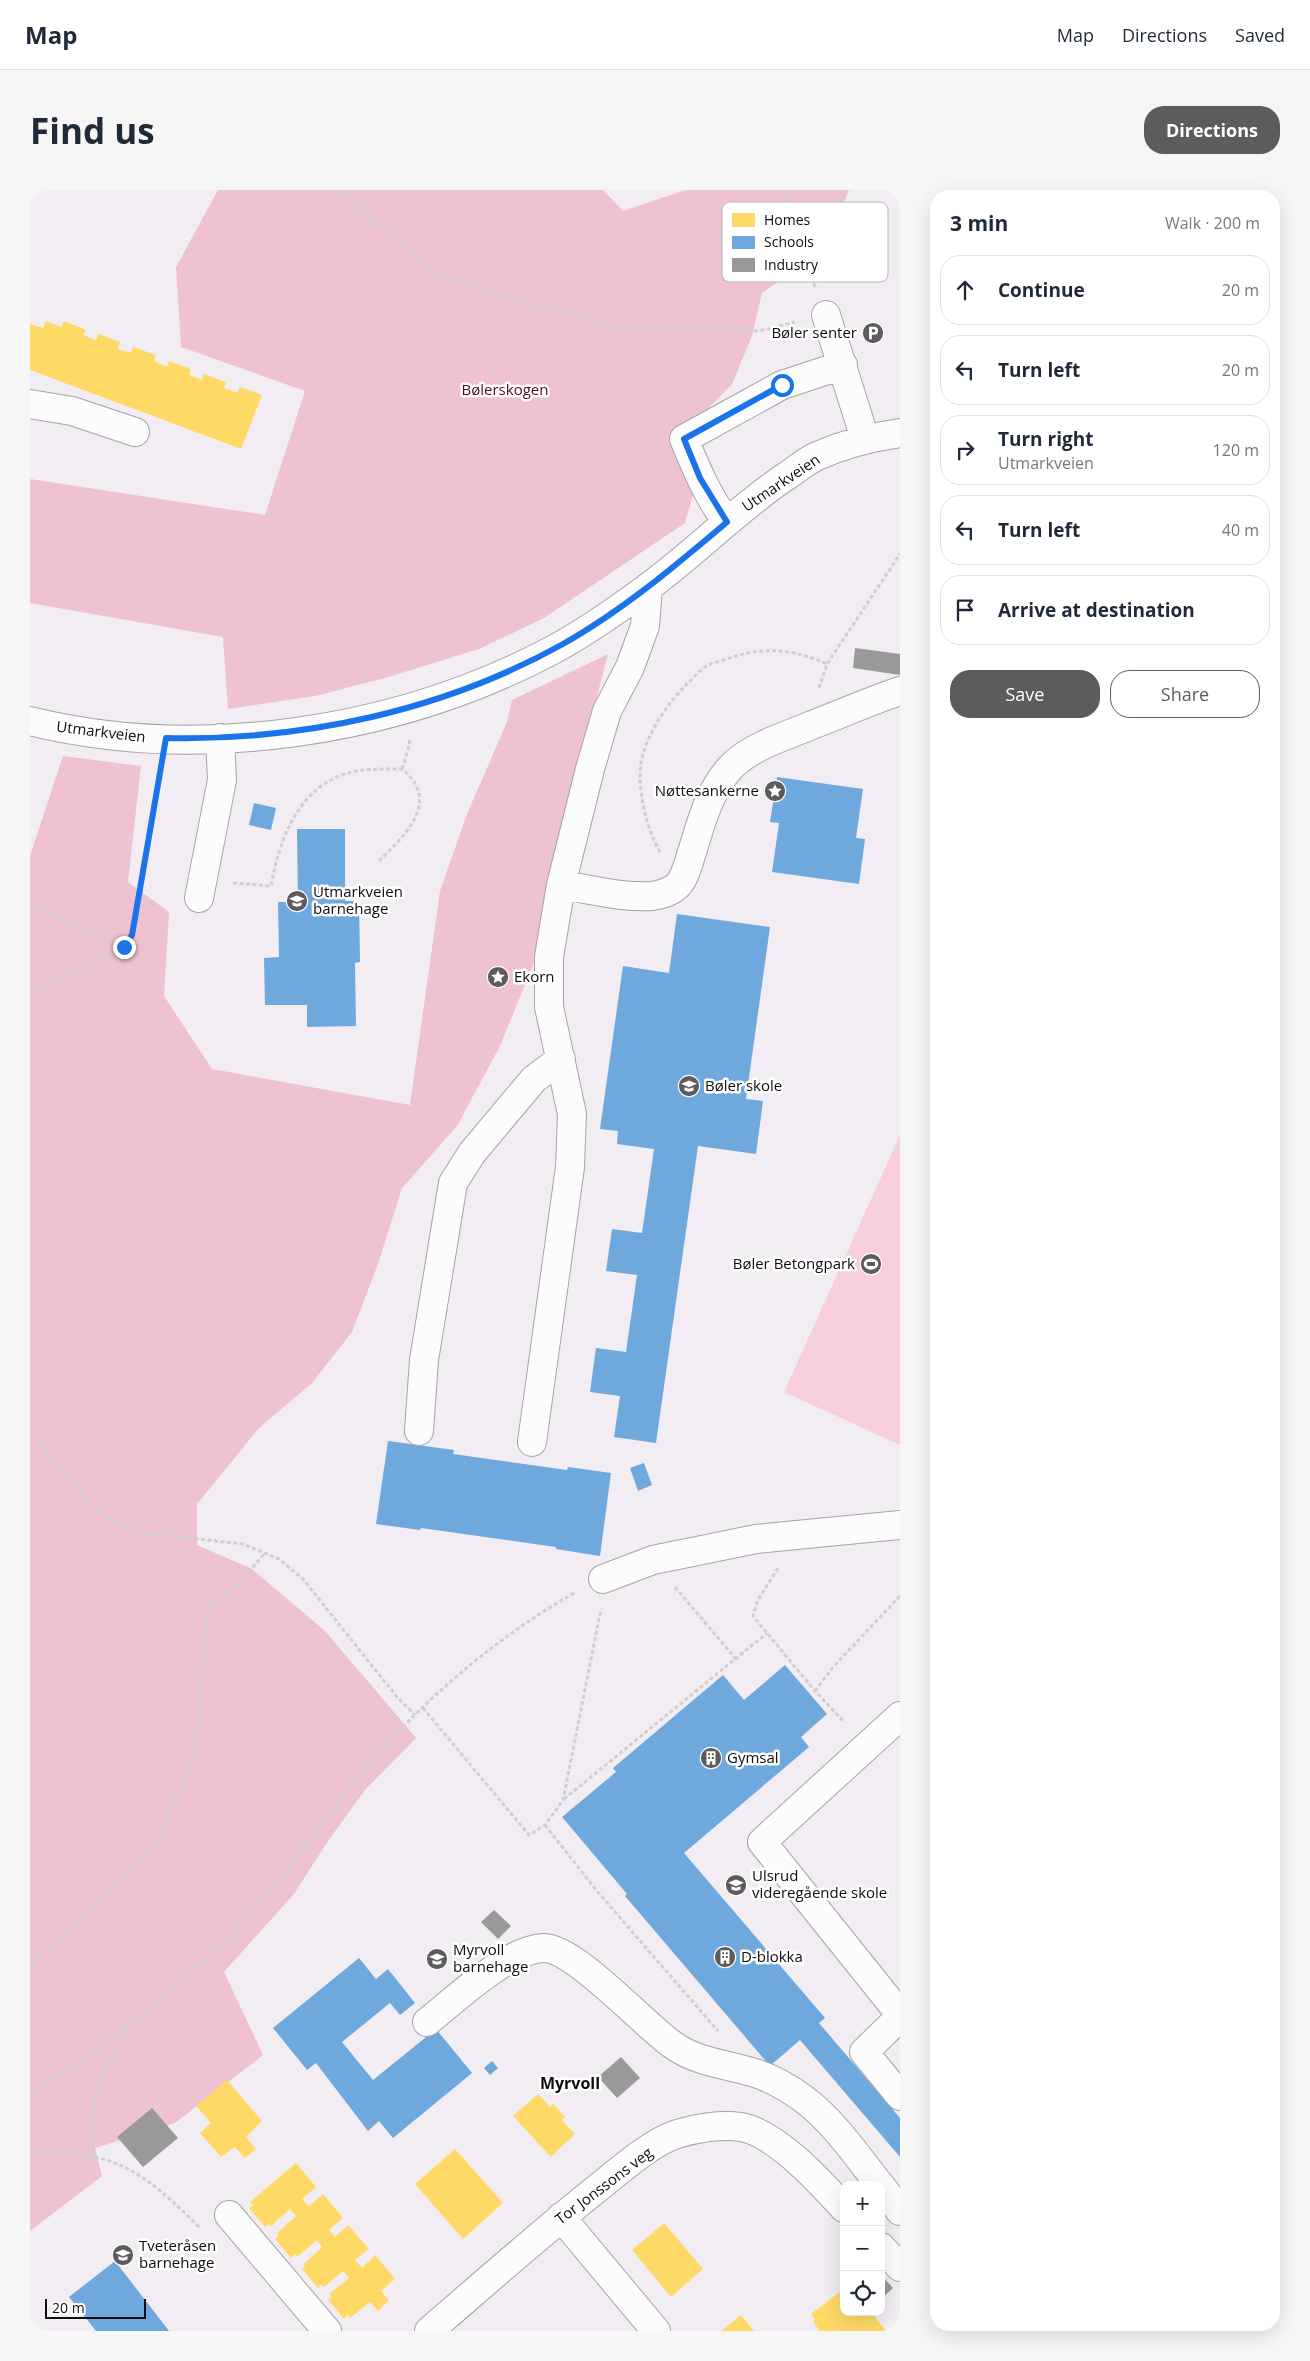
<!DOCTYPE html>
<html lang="en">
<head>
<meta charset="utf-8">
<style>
	body { margin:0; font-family:"Open Sans",sans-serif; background:#f6f6f7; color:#1f2937 }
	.controls { position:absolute; right:15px; bottom:15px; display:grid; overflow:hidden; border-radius:10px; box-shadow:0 5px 20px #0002 }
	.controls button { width:45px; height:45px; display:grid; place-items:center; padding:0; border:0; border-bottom:1px solid #e0e1e3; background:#fff; color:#1f2937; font:25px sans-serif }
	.scale { position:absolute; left:15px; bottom:12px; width:101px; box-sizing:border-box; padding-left:5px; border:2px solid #0e0c0e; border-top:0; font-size:14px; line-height:18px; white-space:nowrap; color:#0e0c0e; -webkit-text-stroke:4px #fff; paint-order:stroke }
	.stop { position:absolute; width:15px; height:15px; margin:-11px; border:4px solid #1a73e8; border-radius:50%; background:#fff }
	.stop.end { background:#1a73e8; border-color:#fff; box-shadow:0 1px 5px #0008 }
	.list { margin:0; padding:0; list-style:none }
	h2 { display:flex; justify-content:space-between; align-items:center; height:65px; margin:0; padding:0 20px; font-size:21px }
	h2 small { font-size:16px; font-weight:400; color:#747a83 }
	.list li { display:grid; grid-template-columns:32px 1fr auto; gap:15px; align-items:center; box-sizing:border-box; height:70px; margin:0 10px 10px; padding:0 10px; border:1px solid #e0e1e3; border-radius:20px }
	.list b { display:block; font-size:19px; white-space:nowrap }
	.list p { margin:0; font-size:16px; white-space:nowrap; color:#747a83 }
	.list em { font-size:16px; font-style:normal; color:#747a83 }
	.actions { display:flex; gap:10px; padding:15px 20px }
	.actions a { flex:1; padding:11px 0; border:1px solid #5e5b5e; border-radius:20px; text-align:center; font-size:18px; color:#5e5b5e }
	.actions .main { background:#5e5b5e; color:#fff }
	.icon { flex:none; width:28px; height:28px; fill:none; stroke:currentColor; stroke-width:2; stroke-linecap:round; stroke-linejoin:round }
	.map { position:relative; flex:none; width:870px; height:2141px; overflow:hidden; border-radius:20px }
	header { display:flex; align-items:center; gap:30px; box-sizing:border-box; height:70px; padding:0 25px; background:#fff; border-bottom:1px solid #e0e1e3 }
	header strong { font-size:24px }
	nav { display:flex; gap:28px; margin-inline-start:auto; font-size:18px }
	.intro { display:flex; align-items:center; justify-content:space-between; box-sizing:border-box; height:120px; padding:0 30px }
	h1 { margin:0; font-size:35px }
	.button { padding:12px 22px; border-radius:20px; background:#5e5b5e; color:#fff; font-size:18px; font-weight:700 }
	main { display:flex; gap:30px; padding:0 30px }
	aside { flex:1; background:#fff; border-radius:20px; box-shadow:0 5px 20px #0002 }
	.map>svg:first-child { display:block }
	.green { fill:#f7cfdc }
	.forest { fill:#eec2d0 }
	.homes { fill:#ffd966 }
	.schools { fill:#6fa8dc }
	.industry { fill:#999 }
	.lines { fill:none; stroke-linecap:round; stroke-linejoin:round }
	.minor-casing { stroke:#a6a3a6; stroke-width:30 }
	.path { stroke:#d1cfd1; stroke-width:3; stroke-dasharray:4 2.5; stroke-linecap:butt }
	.minor { stroke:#fdfcfd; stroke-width:28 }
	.route { stroke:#1a73e8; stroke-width:6 }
	.labels { text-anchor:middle; stroke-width:5; stroke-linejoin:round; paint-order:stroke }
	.poi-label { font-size:15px; fill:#0e0c0e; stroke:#fff; text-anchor:start }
	.park-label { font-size:15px; fill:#4f0c29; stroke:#fff }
	.street-label { font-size:15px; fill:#0e0c0e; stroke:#fff }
	.neighbourhood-label { font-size:16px; font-weight:bold; fill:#0e0c0e; stroke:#fff }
	.key { fill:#fff; stroke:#b7b6b7; stroke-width:1 }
	.key-label { font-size:14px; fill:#0e0c0e }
</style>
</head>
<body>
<header>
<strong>Map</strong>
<nav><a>Map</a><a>Directions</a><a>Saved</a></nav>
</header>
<div class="intro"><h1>Find us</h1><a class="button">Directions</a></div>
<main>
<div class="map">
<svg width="870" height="2141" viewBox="0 0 870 2141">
	<rect width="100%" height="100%" fill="#f2edf2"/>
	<path class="green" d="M870 945V1255L754 1202Z"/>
	<path class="forest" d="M188 0H573L593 21 655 0H819L786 82 752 89 732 103 722 146 702 194 673 224 667 290 655 333 514 428 449 459 355 488 285 506 198 519 193 447 0 413V289L235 325 275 201 151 157 146 77Z
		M578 464 539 614 536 670 505 770 470 856 427 936 372 998 348 1074 322 1142 282 1193 229 1238 167 1314V1355L222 1379 295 1441 386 1548 335 1600 298 1651 264 1704 194 1782 233 1865 145 1933 65 1958 72 1986 0 2041V666L33 566 111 576 98 692 139 722 134 806 182 879 380 915 410 701 437 624 477 532 482 510Z"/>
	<path class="homes" d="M16 131 31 137 34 131 56 140 53 145 66 150 69 144 90 152 88 159 101 163 103 157 126 165 124 171 137 177 139 171 161 179 159 185 172 190 174 184 196 192 194 198 207 203 210 197 232 205 211 259 0 180V134L13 138Z
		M197 1890 232 1931 216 1947 226 1959 215 1968 205 1957 191 1967 170 1943 181 1933 166 1916Z
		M508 1904 520 1917 523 1914 535 1927 532 1930 545 1944 521 1967 483 1926Z
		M425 1959 473 2013 433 2049 385 1994Z
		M266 1973 286 1997 272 2009 279 2016 293 2004 313 2028 299 2040 305 2047 318 2035 339 2059 325 2070 332 2078 345 2065 365 2089 351 2101 359 2110 348 2121 340 2112 320 2128 318 2125 314 2129 298 2110 302 2107 299 2104 319 2088 313 2081 294 2097 291 2095 288 2098 272 2079 275 2076 274 2074 292 2057 287 2050 267 2067 265 2064 261 2068 245 2049 249 2045 247 2043 266 2026 260 2019 241 2036 239 2034 235 2037 219 2018 223 2015 220 2012Z
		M634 2033 673 2079 641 2107 602 2060Z
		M811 2101 814 2104V2122L842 2123 856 2141H790L783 2132 785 2130 781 2124Z
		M711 2125 724 2141H691Z"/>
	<path class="schools" d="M747 587 833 599 826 648 835 649 829 694 742 682 749 633 740 632Z
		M224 613 246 618 241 640 219 635Z
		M267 639H315V711H329L330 772 325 773 326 836 277 837V815H235L234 768 249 767 248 712H268Z
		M647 724 740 737 716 909 733 911 726 964 668 956 626 1253 584 1247 590 1206 560 1202 566 1158 596 1162 607 1085 576 1081 582 1039 612 1043 624 959 587 954 588 941 570 939 593 776 639 783Z
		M358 1251 424 1260 423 1264 537 1280 538 1277 581 1283 570 1366 526 1359V1357L391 1338 390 1340 346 1334Z
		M614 1273 622 1295 608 1301 600 1278Z
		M755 1475 797 1524 771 1547 779 1557 654 1663 795 1828 789 1833 870 1928V1967L770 1850 740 1876 595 1706 597 1704 532 1627 586 1582 583 1578 693 1485 714 1510Z
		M329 1768 346 1789 358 1779 385 1813 370 1825 360 1813 312 1852 343 1890 406 1839 442 1883 363 1948 349 1931 338 1941 286 1873 277 1880 243 1838Z
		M462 1871 468 1878 460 1885 454 1878Z
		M85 2071 139 2141H66L39 2107Z"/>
	<path class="industry" d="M825 458 870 464V485L823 478Z
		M464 1720 481 1736 468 1749 451 1732Z
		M591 1867 610 1888 587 1908 568 1887Z
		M122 1918 148 1948 113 1977 87 1947Z
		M851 2085 863 2098 853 2107 851 2106Z"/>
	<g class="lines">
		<g class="minor-casing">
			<path id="minor" d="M796 125 835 249
				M0 214 42 221 105 242
				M697 332C678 307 666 278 654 249L752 195 813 175
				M0 531C168 572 363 543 517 463 552 445 586 421 617 398 665 363 706 320 755 287 766 280 776 271 787 266 814 254 841 247 870 243
				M531 695C561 699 592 708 622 706 631 705 643 701 649 694 657 684 659 670 663 659 672 629 681 596 704 574 725 555 756 546 782 535 811 524 840 511 870 501
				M169 708 192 590 190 548
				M389 1241 394 1170 423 993 442 963 504 889 531 869
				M502 1252 540 977 542 924 519 817V767L531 695 560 579 577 521 600 477 615 436 618 397
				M573 1389 623 1370 726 1349 870 1335
				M870 1526 732 1652 870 1824
				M870 1827 834 1862 870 1906
				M397 1832C426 1809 478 1759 514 1758 545 1758 615 1836 643 1855 668 1873 697 1874 725 1883 743 1889 759 1898 775 1910 804 1932 827 1966 850 1995
				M851 1996 870 2021
				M199 2025 297 2141
				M531 2027 626 2141
				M851 2057 870 2077
				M399 2141C456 2092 511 2043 569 1997 590 1980 622 1952 647 1944 666 1938 691 1934 711 1937 746 1943 790 1992 814 2018"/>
		</g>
		<path class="path" d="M308 0 410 87 585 137 729 141 765 132
			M756 0 768 53 785 97
			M789 498 797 474 870 364
			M372 579 378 560 380 549
			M630 662C617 640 607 600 611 574 615 546 637 514 656 495 662 489 669 481 676 476 681 473 688 472 694 470 731 456 761 458 797 474
			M203 693 241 696C250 644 273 587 333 580 346 579 359 579 372 579 413 612 373 647 348 672
			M0 715 94 757
			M0 802 14 794 40 786 94 757 102 745 130 579
			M0 1240 62 1316 92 1336 116 1343 213 1354 249 1369 273 1389 367 1507 385 1525
			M748 1378 728 1410 723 1426 785 1501 815 1533
			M645 1397 706 1469
			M785 1501 804 1476 870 1406
			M393 1518 499 1645 515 1635 533 1610 571 1419
			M534 1609 737 1443
			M515 1635 567 1701 688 1841
			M0 1783 5 1770 59 1723 127 1654 166 1561 178 1418 205 1398 236 1362
			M0 1904C73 1855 145 1804 206 1740 253 1691 290 1633 333 1581 393 1510 465 1448 546 1402
			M0 1964C83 1958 113 1981 170 2038
			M64 1967 61 1928 72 1885 98 1836"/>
		<use href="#minor" class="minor"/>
	</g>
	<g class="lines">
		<path class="route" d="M94 757 102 745 136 548C272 551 413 521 533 454 592 421 645 376 697 332L670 288 654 249 752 195"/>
	</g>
	<defs>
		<g id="parking-disc" transform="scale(1.125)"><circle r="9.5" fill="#5e5b5e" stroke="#fff"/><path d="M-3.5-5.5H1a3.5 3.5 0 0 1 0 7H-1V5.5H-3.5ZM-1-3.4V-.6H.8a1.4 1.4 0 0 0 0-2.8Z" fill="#fff"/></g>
		<g id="sight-disc" transform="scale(1.125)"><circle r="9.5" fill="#5e5b5e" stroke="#fff"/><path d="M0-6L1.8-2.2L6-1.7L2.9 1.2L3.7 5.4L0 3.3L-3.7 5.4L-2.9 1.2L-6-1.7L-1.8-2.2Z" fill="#fff"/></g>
		<g id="school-disc" transform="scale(1.125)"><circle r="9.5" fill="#5e5b5e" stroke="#fff"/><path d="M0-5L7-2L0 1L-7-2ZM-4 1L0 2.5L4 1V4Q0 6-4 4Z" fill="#fff"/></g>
		<g id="stadium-disc" transform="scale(1.125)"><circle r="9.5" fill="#5e5b5e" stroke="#fff"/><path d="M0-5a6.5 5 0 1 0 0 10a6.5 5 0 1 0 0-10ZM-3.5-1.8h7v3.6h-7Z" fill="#fff"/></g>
		<g id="building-disc" transform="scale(1.125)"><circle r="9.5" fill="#5e5b5e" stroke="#fff"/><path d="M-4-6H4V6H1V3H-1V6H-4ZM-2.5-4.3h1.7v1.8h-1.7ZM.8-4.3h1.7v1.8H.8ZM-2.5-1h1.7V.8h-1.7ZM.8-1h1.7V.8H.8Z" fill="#fff"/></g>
	</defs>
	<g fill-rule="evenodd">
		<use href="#parking-disc" x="843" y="143"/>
		<use href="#sight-disc" x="745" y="601"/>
		<use href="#school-disc" x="267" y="711"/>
		<use href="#sight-disc" x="468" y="787"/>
		<use href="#school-disc" x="659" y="896"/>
		<use href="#stadium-disc" x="841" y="1074"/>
		<use href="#building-disc" x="681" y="1568"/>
		<use href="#school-disc" x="706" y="1695"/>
		<use href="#building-disc" x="695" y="1767"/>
		<use href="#school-disc" x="407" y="1769"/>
		<use href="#school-disc" x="93" y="2065"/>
	</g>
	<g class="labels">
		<g class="poi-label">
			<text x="827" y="148" text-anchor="end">Bøler senter</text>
			<text x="729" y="606" text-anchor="end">Nøttesankerne</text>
			<text x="283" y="707">Utmarkveien<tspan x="283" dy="17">barnehage</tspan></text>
			<text x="484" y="792">Ekorn</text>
			<text x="675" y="901">Bøler skole</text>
			<text x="825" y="1079" text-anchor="end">Bøler Betongpark</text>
			<text x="697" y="1573">Gymsal</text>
			<text x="722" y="1691">Ulsrud<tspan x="722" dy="17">videregående skole</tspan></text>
			<text x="423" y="1765">Myrvoll<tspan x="423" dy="17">barnehage</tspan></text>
			<text x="711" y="1772">D-blokka</text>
			<text x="109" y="2061">Tveteråsen<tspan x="109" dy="17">barnehage</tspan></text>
		</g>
		<g class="park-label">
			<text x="475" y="205">Bølerskogen</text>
		</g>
		<g class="street-label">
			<text transform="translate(751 293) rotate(-34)" y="5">Utmarkveien</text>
			<text transform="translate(71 542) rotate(7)" y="5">Utmarkveien</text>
			<text transform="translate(574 1996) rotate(-37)" y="5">Tor Jonssons veg</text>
		</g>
		<g class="neighbourhood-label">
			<text x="540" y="1899">Myrvoll</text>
		</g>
	</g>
	<rect x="692" y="12" width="166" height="80" rx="8" class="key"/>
	<rect x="702" y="23" width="23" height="14" fill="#ffd966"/>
	<rect x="702" y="46" width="23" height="13" fill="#6fa8dc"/>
	<rect x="702" y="68" width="23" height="14" fill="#999"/>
	<g class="key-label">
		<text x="734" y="35">Homes</text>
		<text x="734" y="57">Schools</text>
		<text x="734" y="80">Industry</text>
	</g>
</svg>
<div class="controls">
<button>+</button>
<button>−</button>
<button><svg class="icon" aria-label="locate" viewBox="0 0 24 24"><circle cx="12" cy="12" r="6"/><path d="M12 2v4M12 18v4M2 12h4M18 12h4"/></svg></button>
</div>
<div class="scale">20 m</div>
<div class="stop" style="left:752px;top:195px"></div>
<div class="stop end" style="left:94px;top:757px"></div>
</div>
<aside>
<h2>3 min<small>Walk · 200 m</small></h2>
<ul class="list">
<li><svg class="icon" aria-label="ahead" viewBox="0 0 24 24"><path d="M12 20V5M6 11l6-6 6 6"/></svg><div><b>Continue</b></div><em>20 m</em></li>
<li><svg class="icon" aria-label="left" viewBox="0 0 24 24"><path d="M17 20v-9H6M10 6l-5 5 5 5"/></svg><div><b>Turn left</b></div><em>20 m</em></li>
<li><svg class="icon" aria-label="right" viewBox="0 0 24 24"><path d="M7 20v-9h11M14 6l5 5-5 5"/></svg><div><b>Turn right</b><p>Utmarkveien</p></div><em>120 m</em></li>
<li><svg class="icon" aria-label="left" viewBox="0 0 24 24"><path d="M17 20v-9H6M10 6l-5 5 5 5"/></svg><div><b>Turn left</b></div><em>40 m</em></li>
<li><svg class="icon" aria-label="arrive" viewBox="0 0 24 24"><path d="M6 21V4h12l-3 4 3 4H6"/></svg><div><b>Arrive at destination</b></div></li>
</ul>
<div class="actions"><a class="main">Save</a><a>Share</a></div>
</aside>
</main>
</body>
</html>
